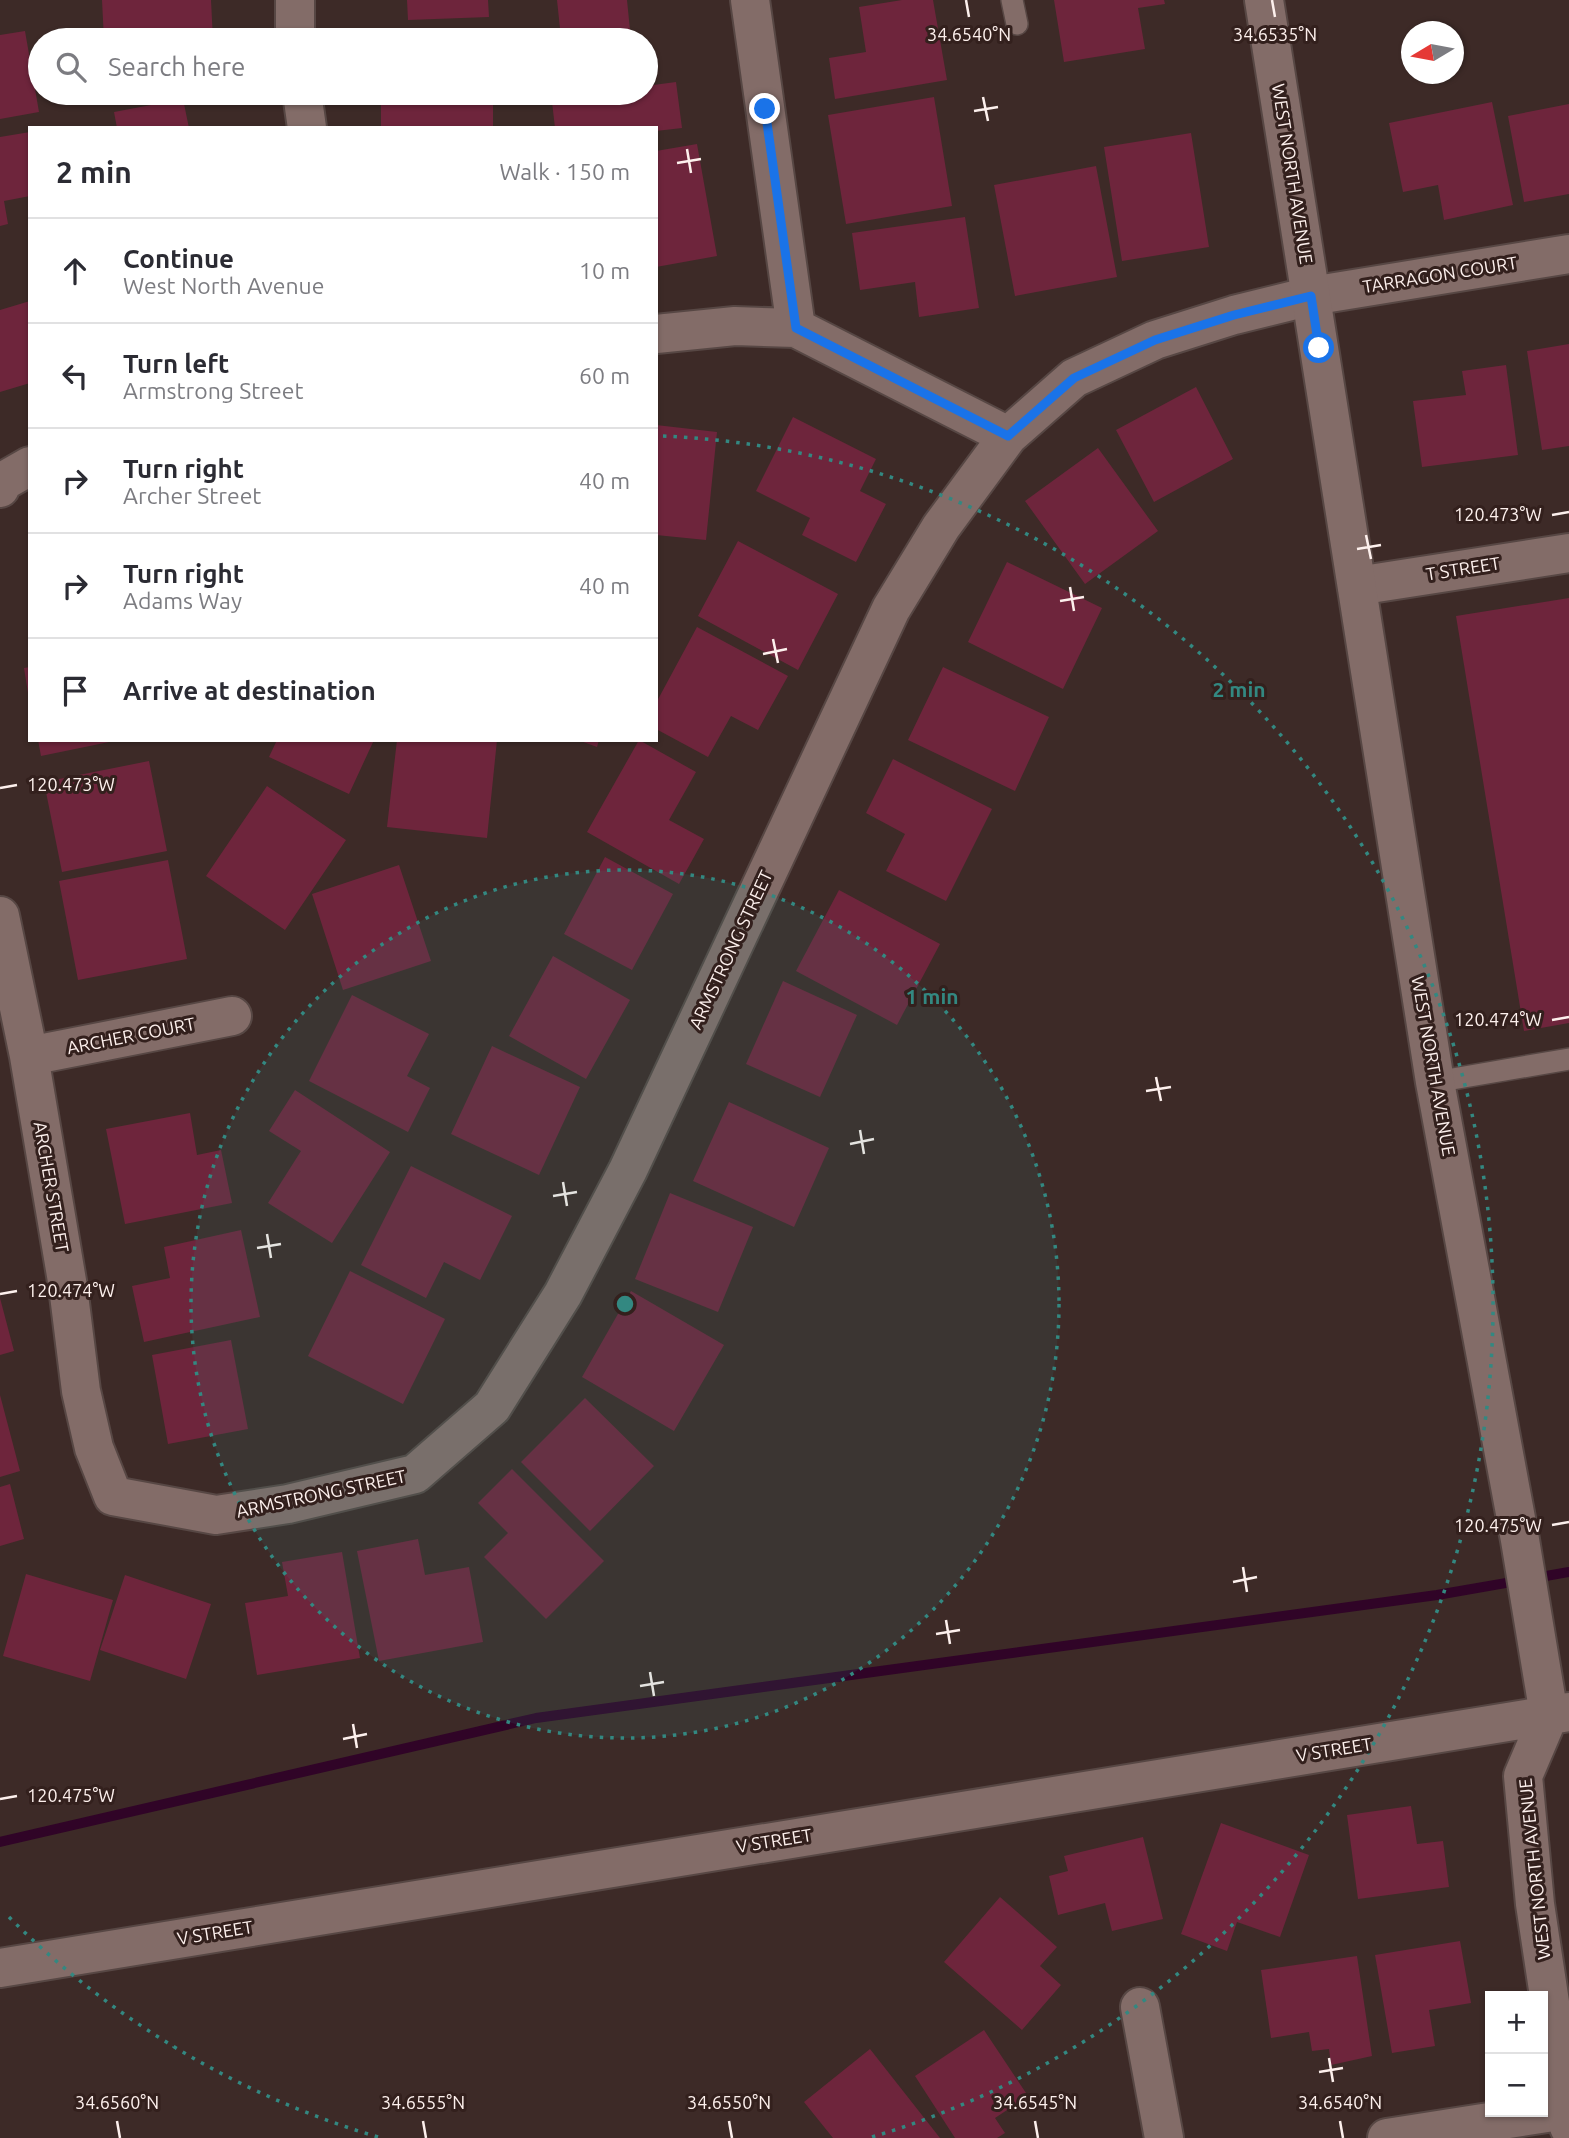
<!DOCTYPE html>
<html lang="en">
<head>
<meta charset="utf-8">
<style>
	body { margin:0; font-family:Ubuntu,sans-serif; background:#f7f7f7; color:#2b2b33 }
	.controls { position:absolute; right:21px; bottom:21px; display:grid; overflow:hidden; border-radius:0px; box-shadow:0 2px 5px #0004 }
	.controls button { width:63px; height:63px; display:grid; place-items:center; padding:0; border:0; border-bottom:2px solid #e1e1e2; background:#fff; color:#2b2b33; font:35px sans-serif }
	.compass { position:absolute; left:1401px; top:21px; width:63px; height:63px; border-radius:50%; background:#fff; box-shadow:0 2px 5px #0004; rotate:260deg }
	.stop { position:absolute; width:21px; height:21px; margin:-16px; border:5px solid #1a73e8; border-radius:50%; background:#fff }
	.stop.end { background:#1a73e8; border-color:#fff; box-shadow:0 2px 7px #0008 }
	.list { margin:0; padding:0; list-style:none }
	h2 { display:flex; justify-content:space-between; align-items:center; height:91px; margin:0; padding:0 28px; font-size:30px }
	h2 small { font-size:23px; font-weight:400; color:#7c7c81 }
	.list li { display:grid; grid-template-columns:46px 1fr auto; gap:21px; align-items:center; box-sizing:border-box; height:105px; padding:0 28px; border-top:2px solid #e1e1e2 }
	.list b { display:block; font-size:26px; white-space:nowrap }
	.list p { margin:0; font-size:23px; white-space:nowrap; color:#7c7c81 }
	.list em { font-size:23px; font-style:normal; color:#7c7c81 }
	.icon { flex:none; width:38px; height:38px; fill:none; stroke:currentColor; stroke-width:2; stroke-linecap:round; stroke-linejoin:round }
	.map { position:relative; flex:none; width:1569px; height:2138px; overflow:hidden }
	.search { position:absolute; background:#fff; box-shadow:0 2px 5px #0004; left:28px; top:28px; width:630px; height:77px; display:flex; align-items:center; gap:18px; box-sizing:border-box; padding:0 24px; border-radius:38px; color:#7c7c81; font-size:26px }
	.panel { position:absolute; background:#fff; box-shadow:0 2px 5px #0004; left:28px; top:126px; width:630px; height:616px; border-radius:0px }
	.map>svg:first-child { display:block }
	.lines { fill:none; stroke-linecap:round; stroke-linejoin:round }
	.stream { stroke:#300427; stroke-width:10 }
	.building { fill:#6e253c }
	.lane-casing { stroke:#574744; stroke-width:24 }
	.street-casing { stroke:#574744; stroke-width:42 }
	.secondary-casing { stroke:#574744; stroke-width:42 }
	.lane { stroke:#836c68; stroke-width:21 }
	.street { stroke:#836c68; stroke-width:38 }
	.secondary { stroke:#836c68; stroke-width:38 }
	.route { stroke:#1a73e8; stroke-width:9 }
	.ticks { fill:none; stroke:#fdf0ed; stroke-width:2.5 }
	.ring { fill:none; stroke:#338881; stroke-width:3.5; stroke-dasharray:3.5 7 }
	.labels { text-anchor:middle; stroke-width:6; stroke-linejoin:round; paint-order:stroke }
	.street-label { font-size:18px; fill:#fdf0ed; stroke:#33201d }
	.ticks-label { font-size:18px; text-anchor:middle; fill:#fdf0ed; stroke:#33201d; stroke-width:6; stroke-linejoin:round; paint-order:stroke }
	.centre { fill:#338881; stroke:#33201d; stroke-width:3.5 }
	.ring-label { font-size:21px; text-anchor:middle; font-weight:bold; fill:#338881; stroke:#33201d; stroke-width:6; stroke-linejoin:round; paint-order:stroke }
</style>
</head>
<body>
<div class="map">
<svg width="1569" height="2138" viewBox="0 0 1569 2138">
	<rect width="100%" height="100%" fill="#3d2a27"/>
	<g class="lines">
		<path class="stream" d="M0 1842 536 1718 1437 1595 1569 1572"/>
	</g>
	<path class="building" d="M102 0H211L213 40H104Z
		M407 0H488L489 17 408 20Z
		M557 0H627L630 30 561 38Z
		M902 0H933L947 80 835 99 829 58 866 52 859 7Z
		M1054 0H1164L1165 4 1138 8 1145 49 1064 62Z
		M25 31 39 112 0 119V35Z
		M676 82 682 128 656 131V128H555L551 93H646V86Z
		M381 93H493V128H381Z
		M934 97 952 206 846 224 828 115Z
		M183 99 189 128H117L114 112Z
		M1492 102 1513 205 1444 220 1438 185 1403 192 1389 123Z
		M1569 104V194L1524 202 1508 116Z
		M30 132V196L4 201 8 224 0 226V137Z
		M1191 133 1209 247 1122 261 1104 147Z
		M697 144 717 256 656 267V151Z
		M1096 166 1117 277 1015 296 994 185Z
		M965 217 979 308 919 317 915 282 860 290 852 233Z
		M30 301V383L0 392V310Z
		M1569 344V446L1542 450 1527 351Z
		M1506 365 1518 455 1422 467 1413 401 1466 395 1462 371Z
		M1196 387 1233 459 1154 502 1116 430Z
		M793 417 876 459 860 491 886 504 856 562 802 535 810 518 756 491Z
		M656 425 717 432 706 540 656 535Z
		M1098 448 1158 531 1085 584 1025 501Z
		M738 541 838 594 798 670 698 616Z
		M1007 562 1102 608 1063 689 968 642Z
		M1569 598V1023L1524 1031 1456 616Z
		M697 627 788 676 758 730 731 716 708 757 656 729V703Z
		M30 667V693H28L24 668Z
		M943 667 1049 717 1015 791 908 740Z
		M38 740H114V741L41 756Z
		M277 740H374L349 794 269 757Z
		M397 740H497L487 838 387 827Z
		M578 740H599L597 747Z
		M639 740 696 772 669 820 704 839 679 884 587 832Z
		M893 759 992 809 946 901 886 871 905 834 866 813Z
		M149 761 167 851 62 872 44 782Z
		M267 786 346 840 285 930 206 876Z
		M605 857 673 894 632 970 564 934Z
		M168 860 187 959 78 980 59 881Z
		M399 865 431 961 343 990 312 894Z
		M839 890 940 944 897 1025 796 971Z
		M553 956 630 1000 586 1079 509 1036Z
		M783 981 857 1015 820 1097 746 1064Z
		M352 995 429 1034 407 1076 430 1088 408 1132 309 1081Z
		M492 1046 580 1087 539 1175 451 1134Z
		M295 1090 390 1152 332 1243 268 1203 301 1151 269 1131Z
		M729 1102 829 1148 794 1227 693 1181Z
		M190 1113 197 1155 221 1150 232 1203 125 1224 106 1129Z
		M411 1166 512 1216 480 1280 444 1262 426 1298 361 1265Z
		M670 1193 753 1227 718 1312 635 1279Z
		M241 1230 260 1317 144 1342 132 1286 170 1278 164 1247Z
		M350 1271 445 1319 403 1404 308 1356Z
		M631 1291 724 1345 674 1431 582 1377Z
		M0 1298 14 1351 0 1355Z
		M231 1340 248 1429 168 1444 152 1355Z
		M0 1395 20 1471 0 1477Z
		M585 1398 654 1466 590 1531 521 1462Z
		M512 1469 604 1561 546 1619 484 1557 508 1533 478 1503Z
		M10 1484 24 1539 0 1546V1487Z
		M418 1539 425 1575 469 1567 483 1642 379 1661 357 1551Z
		M342 1552 360 1658 257 1675 245 1603 288 1596 282 1562Z
		M26 1574 113 1600 90 1681 3 1656Z
		M125 1575 211 1604 186 1679 100 1650Z
		M1411 1806 1417 1844 1443 1841 1449 1887 1358 1899 1347 1815Z
		M1221 1823 1309 1855 1280 1937 1237 1922 1227 1951 1181 1934Z
		M1143 1837 1163 1919 1112 1931 1105 1903 1058 1915 1049 1876 1068 1871 1064 1856Z
		M1000 1897 1057 1947 1040 1966 1061 1985 1022 2030 944 1962Z
		M1460 1941 1471 2003 1429 2010 1435 2046 1392 2053 1375 1955Z
		M1357 1956 1372 2056 1331 2065 1329 2049 1312 2051 1309 2032 1271 2038 1261 1970Z
		M984 2030 1028 2096 995 2118 1005 2133 997 2138H955L915 2076Z
		M870 2049 940 2138H833L804 2102Z"/>
	<g class="lines">
		<g class="lane-casing">
			<path id="lane" d="M1012 0 1017 24
				M1435 1082 1569 1059"/>
		</g>
		<g class="street-casing">
			<path id="street" d="M750 0 796 328
				M295 40V0
				M302 93 307 128
				M656 334 735 326 796 328 1008 436
				M0 488 2 482 30 466
				M1357 586 1569 553
				M0 916 29 1056 68 1287 81 1391 94 1448 113 1496 216 1515 288 1504 415 1474 492 1407 563 1294 628 1170 891 609 941 527 1008 436 1074 378 1155 340 1234 315 1311 296 1569 254
				M29 1056 232 1016
				M1140 2007 1164 2138
				M1387 2138 1566 2110"/>
		</g>
		<g class="secondary-casing">
			<path id="secondary" d="M1264 0 1435 1082 1520 1540 1549 1715 1523 1776 1535 1904 1569 2127
				M0 1968 1569 1712"/>
		</g>
		<use href="#lane" class="lane"/>
		<use href="#street" class="street"/>
		<use href="#secondary" class="secondary"/>
	</g>
	<g class="lines">
		<path class="route" d="M765 109 796 328 1008 436 1074 378 1155 340 1234 315 1311 296 1319 348"/>
	</g>
	<path class="ticks" d="M966 0 969 17M1272 0 1275 17M983 97 988 121M974 111 998 107M687 149 691 173M677 163 701 159M1552 515 1569 512M1366 535 1371 559M1357 549 1381 545M1070 587 1074 611M1060 601 1084 597M773 639 778 663M763 654 787 649M0 788 17 785M1552 1020 1569 1017M1156 1077 1161 1101M1146 1091 1171 1087M860 1130 864 1154M850 1144 874 1139M563 1182 567 1206M553 1196 577 1192M267 1234 271 1258M257 1248 281 1244M0 1294 17 1291M1552 1525 1569 1522M1243 1567 1247 1592M1233 1582 1257 1577M946 1620 950 1644M936 1634 960 1630M650 1672 654 1696M640 1686 664 1682M353 1724 357 1748M343 1739 367 1734M0 1799 17 1796M1329 2058 1333 2082M1319 2072 1343 2068M117 2121 120 2138M423 2121 426 2138M729 2121 732 2138M1035 2121 1038 2138M1340 2121 1343 2138"/>
	<circle cx="625" cy="1304" r="434" fill="#338881" fill-opacity=".12"/>
	<g class="ring">
		<circle cx="625" cy="1304" r="434"/>
		<path d="M378 2137A869 869 0 0 1 5 1913M663 436A869 869 0 0 1 872 2137"/>
	</g>
	<g class="labels">
		<g class="street-label">
			<text transform="translate(1292 174) rotate(81)" y="6">WEST NORTH AVENUE</text>
			<text transform="translate(1440 275) rotate(-9)" y="6">TARRAGON COURT</text>
			<text transform="translate(1463 569) rotate(-9)" y="6">T STREET</text>
			<text transform="translate(731 950) rotate(-65)" y="6">ARMSTRONG STREET</text>
			<text transform="translate(131 1036) rotate(-11)" y="6">ARCHER COURT</text>
			<text transform="translate(1433 1066) rotate(80)" y="6">WEST NORTH AVENUE</text>
			<text transform="translate(51 1187) rotate(80)" y="6">ARCHER STREET</text>
			<text transform="translate(321 1494) rotate(-12)" y="6">ARMSTRONG STREET</text>
			<text transform="translate(1334 1750) rotate(-9)" y="6">V STREET</text>
			<text transform="translate(774 1841) rotate(-9)" y="6">V STREET</text>
			<text transform="translate(1535 1869) rotate(-96)" y="6">WEST NORTH AVENUE</text>
			<text transform="translate(215 1933) rotate(-9)" y="6">V STREET</text>
		</g>
	</g>
	<g class="ticks-label">
		<text x="969" y="41">34.6540°N</text>
		<text x="1275" y="41">34.6535°N</text>
		<text x="1498" y="521">120.473°W</text>
		<text x="71" y="791">120.473°W</text>
		<text x="1498" y="1026">120.474°W</text>
		<text x="71" y="1297">120.474°W</text>
		<text x="1498" y="1532">120.475°W</text>
		<text x="71" y="1802">120.475°W</text>
		<text x="117" y="2109">34.6560°N</text>
		<text x="423" y="2109">34.6555°N</text>
		<text x="729" y="2109">34.6550°N</text>
		<text x="1035" y="2109">34.6545°N</text>
		<text x="1340" y="2109">34.6540°N</text>
	</g>
	<circle cx="625" cy="1304" r="10" class="centre"/>
	<g class="ring-label">
		<text x="1239" y="697">2 min</text>
		<text x="932" y="1004">1 min</text>
	</g>
</svg>
<div class="controls">
<button>+</button>
<button>−</button>
</div>
<svg class="compass" viewBox="-18 -18 36 36"><path d="M0-13l5 13h-10z" fill="#e53935"/><path d="M0 13l5-13h-10z" fill="#7c7c81"/></svg>
<div class="stop" style="left:1319px;top:348px"></div>
<div class="stop end" style="left:765px;top:109px"></div>
<div class="search"><svg class="icon" aria-label="search" viewBox="0 0 24 24"><circle cx="10" cy="10" r="6"/><path d="M15 15l6 6"/></svg>Search here</div>
<section class="panel">
<h2>2 min<small>Walk · 150 m</small></h2>
<ul class="list">
<li><svg class="icon" aria-label="ahead" viewBox="0 0 24 24"><path d="M12 20V5M6 11l6-6 6 6"/></svg><div><b>Continue</b><p>West North Avenue</p></div><em>10 m</em></li>
<li><svg class="icon" aria-label="left" viewBox="0 0 24 24"><path d="M17 20v-9H6M10 6l-5 5 5 5"/></svg><div><b>Turn left</b><p>Armstrong Street</p></div><em>60 m</em></li>
<li><svg class="icon" aria-label="right" viewBox="0 0 24 24"><path d="M7 20v-9h11M14 6l5 5-5 5"/></svg><div><b>Turn right</b><p>Archer Street</p></div><em>40 m</em></li>
<li><svg class="icon" aria-label="right" viewBox="0 0 24 24"><path d="M7 20v-9h11M14 6l5 5-5 5"/></svg><div><b>Turn right</b><p>Adams Way</p></div><em>40 m</em></li>
<li><svg class="icon" aria-label="arrive" viewBox="0 0 24 24"><path d="M6 21V4h12l-3 4 3 4H6"/></svg><div><b>Arrive at destination</b></div></li>
</ul>
</section>
</div>
</body>
</html>
